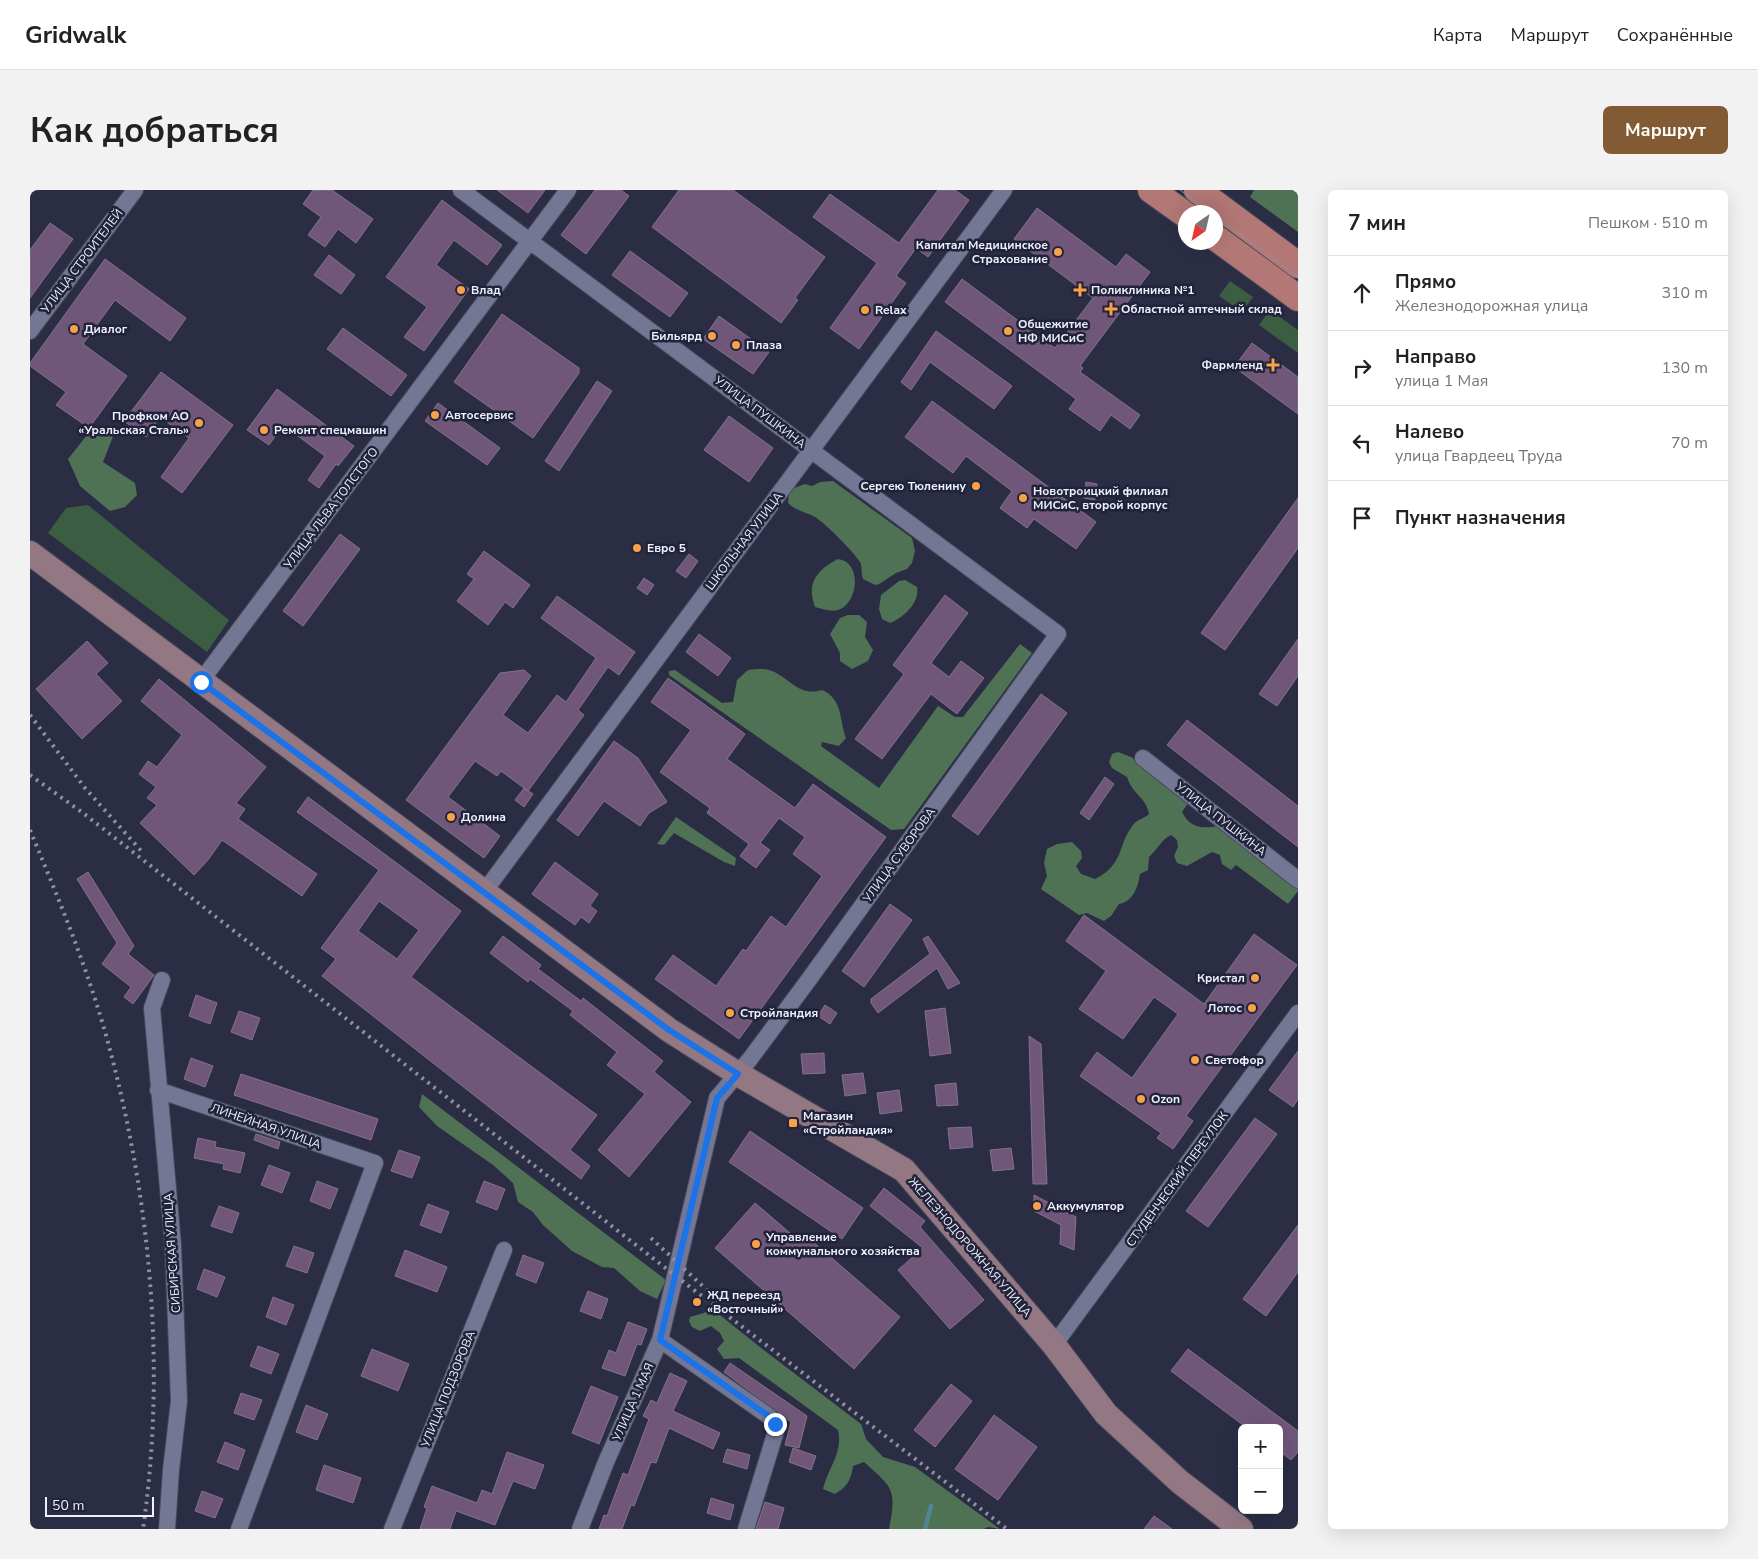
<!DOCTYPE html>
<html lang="ru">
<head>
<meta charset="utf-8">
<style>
	body { margin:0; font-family:"Nunito Sans",sans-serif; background:#f2f2f2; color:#222 }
	.controls { position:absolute; right:15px; bottom:15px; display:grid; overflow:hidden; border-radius:8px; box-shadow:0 5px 20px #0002 }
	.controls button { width:45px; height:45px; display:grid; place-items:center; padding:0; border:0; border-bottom:1px solid #e0e0e0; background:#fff; color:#222; font:25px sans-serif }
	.compass { position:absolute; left:1148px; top:15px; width:45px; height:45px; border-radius:50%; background:#fff; box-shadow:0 5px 20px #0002; rotate:214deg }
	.scale { position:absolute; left:15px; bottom:12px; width:109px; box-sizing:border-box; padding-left:5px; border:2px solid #eef0fc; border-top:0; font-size:14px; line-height:18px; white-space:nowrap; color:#eef0fc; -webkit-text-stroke:4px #202339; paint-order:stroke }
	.stop { position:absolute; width:15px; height:15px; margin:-11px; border:4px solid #1a73e8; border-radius:50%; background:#fff }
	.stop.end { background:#1a73e8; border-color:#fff; box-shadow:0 1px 5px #0008 }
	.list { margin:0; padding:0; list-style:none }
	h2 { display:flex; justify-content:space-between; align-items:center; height:65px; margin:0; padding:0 20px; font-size:21px }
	h2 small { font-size:16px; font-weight:400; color:#767676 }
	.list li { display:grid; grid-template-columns:32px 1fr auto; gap:15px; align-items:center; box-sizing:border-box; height:75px; padding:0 20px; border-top:1px solid #e0e0e0 }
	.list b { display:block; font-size:19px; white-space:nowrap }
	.list p { margin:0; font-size:16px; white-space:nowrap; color:#767676 }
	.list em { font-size:16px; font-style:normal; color:#767676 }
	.icon { flex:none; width:28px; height:28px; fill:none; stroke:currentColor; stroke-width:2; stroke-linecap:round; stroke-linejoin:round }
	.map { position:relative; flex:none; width:1268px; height:1339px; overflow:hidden; border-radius:8px }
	header { display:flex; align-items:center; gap:30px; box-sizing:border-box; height:70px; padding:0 25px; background:#fff; border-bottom:1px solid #e0e0e0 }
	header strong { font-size:24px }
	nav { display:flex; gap:28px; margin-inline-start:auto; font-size:18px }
	.intro { display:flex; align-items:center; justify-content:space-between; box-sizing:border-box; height:120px; padding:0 30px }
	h1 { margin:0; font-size:35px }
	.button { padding:12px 22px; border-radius:8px; background:#825b34; color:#fff; font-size:18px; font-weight:700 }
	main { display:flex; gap:30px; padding:0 30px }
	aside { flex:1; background:#fff; border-radius:8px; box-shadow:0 5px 20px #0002 }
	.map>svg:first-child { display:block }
	.green { fill:#3b5d41 }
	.forest { fill:#4f7255 }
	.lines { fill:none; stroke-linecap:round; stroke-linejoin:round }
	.stream { stroke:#4f8594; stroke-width:4.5 }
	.building { fill:#70577a; stroke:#83728a; fill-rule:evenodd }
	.minor-casing { stroke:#48495c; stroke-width:18 }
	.secondary-casing { stroke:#48495c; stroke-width:26 }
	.primary-casing { stroke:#48495c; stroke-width:28 }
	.minor { stroke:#737793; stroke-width:16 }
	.secondary { stroke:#937884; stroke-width:24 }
	.primary { stroke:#b37876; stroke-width:26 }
	.tram { stroke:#8f91a3; stroke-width:1 }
	.rail { stroke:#8f91a3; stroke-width:4; stroke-dasharray:2.5 5; stroke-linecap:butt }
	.route { stroke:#1a73e8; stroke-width:6 }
	.poi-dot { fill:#f7a14a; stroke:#202339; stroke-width:2 }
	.labels { text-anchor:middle; stroke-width:5; stroke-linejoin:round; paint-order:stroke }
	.poi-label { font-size:12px; font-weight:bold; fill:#eef0fc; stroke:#202339; text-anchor:start }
	.street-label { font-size:12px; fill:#eef0fc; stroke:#202339 }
</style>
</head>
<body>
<header>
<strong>Gridwalk</strong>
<nav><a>Карта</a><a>Маршрут</a><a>Сохранённые</a></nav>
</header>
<div class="intro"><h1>Как добраться</h1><a class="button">Маршрут</a></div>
<main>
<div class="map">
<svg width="1268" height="1339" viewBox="0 0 1268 1339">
	<rect width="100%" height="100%" fill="#2a2d44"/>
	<path class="green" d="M1200 91 1223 107 1212 122 1189 106Z
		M1240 120 1268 140V163L1229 135Z
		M58 315 199 430 177 462 18 343 36 318Z"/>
	<path class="forest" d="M1224 0H1268V42L1220 7Z
		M68 239 84 244 73 272 105 293 107 305 95 317 80 321 50 296 38 269 57 245Z
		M803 291 882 348 885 361 882 373 877 379 866 383 849 394 845 395 833 389C831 384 832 379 831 374 828 366 794 332 785 327 776 322 766 321 758 313L759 300 775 294 782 296 790 292Z
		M808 369C833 372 828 414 808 420 801 422 793 419 785 417 776 393 787 380 808 369Z
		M875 390 887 397C890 413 873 428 860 433L852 429 849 419 851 405 869 391Z
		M818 425H829L837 432 835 447 843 460 838 471 822 479 810 471V463L800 444 810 428Z
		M990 454 1002 463 874 639 861 640 639 485V481L645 480 692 513 703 512 707 490 718 480C726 479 734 478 742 481 761 489 769 507 792 500 813 509 809 529 816 548L809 556 792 552 791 556 849 598 908 516 925 527H933Z
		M1088 562 1101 567 1159 612 1152 622C1160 638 1172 639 1188 636L1268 697V701L1258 714 1206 675 1201 680 1192 674 1190 665 1182 662 1157 676 1147 673 1144 666 1148 657 1147 650 1141 645C1131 650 1127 660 1119 667L1118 680 1110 684C1108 697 1103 712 1089 714L1081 726 1074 731 1057 723 1049 725 1011 699 1017 686 1014 673 1017 659 1027 654 1042 652 1051 661 1052 668 1046 676 1051 684 1065 689C1095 674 1087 655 1103 635 1107 629 1114 629 1119 624 1116 607 1103 605 1097 587L1082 578 1079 572 1082 564Z
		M646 627 706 668 705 676 694 672 644 643 634 655 627 654Z
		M392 904 636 1090 627 1109 610 1101 584 1078 572 1077 542 1061 513 1035 503 1022 488 1012 483 993 463 975 407 936 389 917Z
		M681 1118 735 1161 831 1234 836 1249 853 1267 885 1277 970 1339 958 1337 954 1339H859C867 1299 863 1298 834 1272L823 1276C821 1290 817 1297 805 1304L793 1299C799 1276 813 1263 808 1240L709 1168 694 1169 687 1159 694 1151 690 1143 681 1136 670 1141 662 1137 659 1131 660 1127 674 1123Z"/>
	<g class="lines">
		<path class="stream" d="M895 1339 901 1316"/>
	</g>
	<path class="building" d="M283 0H302L343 29 326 53 308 39 295 57 278 45 291 27 273 14Z
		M467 0H515L498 23Z
		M565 0H591L599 6 556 64 531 45Z
		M649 0H703L795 67 765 108 768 110 751 133 622 37Z
		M908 0H925L939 10 898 67 886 58 866 86 876 93 829 159 800 138 847 73 783 27 800 4 869 53Z
		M412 10 472 55 457 75 424 50 406 75 439 99 394 161 374 147 397 117 356 87Z
		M1007 18 1086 77 1096 64 1120 82 1050 176 1053 178 1050 182 1110 225 1100 239 1081 225 1070 241 1039 219 1046 209 915 112 932 89 1025 158 1063 108 984 49Z
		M20 33 43 49 0 108V60Z
		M600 61 658 103 640 127 582 85Z
		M299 65 325 85 311 104 284 85Z
		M75 69 156 128 140 151 85 110 53 154 97 186 59 238 26 215 36 202 0 176V173Z
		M472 124 549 178V183L503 248 424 192Z
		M689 126 739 162 723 184 673 149Z
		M313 138 377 185 361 206 297 159Z
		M906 141 982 196 964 219 900 172 881 200 871 192Z
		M1222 153 1268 187V224L1204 177Z
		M131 182 203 235 152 303 131 287 159 248 130 227 116 247 94 231Z
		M567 191 582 201 529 281 515 271Z
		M247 199 324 256 308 276 306 274 289 298 278 290 295 266 253 235 239 255 217 240Z
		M902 211 1066 332 1046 359 1004 329 997 338 970 318 982 301 936 266 923 283 875 247Z
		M408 213 470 258 457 275 395 231Z
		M699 226 743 258 719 292 674 260Z
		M1056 292 1067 294 1065 310 1054 308Z
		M1268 308V358L1195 460 1171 443Z
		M310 344 330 359 273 436 253 421Z
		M454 361 500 395 483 418 475 412 458 435 427 411 444 389 437 384Z
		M659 364 668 371 656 388 646 381Z
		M614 388 624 395 617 405 607 398Z
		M915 405 938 423 901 473 919 487 931 471 954 488 927 524 901 504 852 569 825 549 874 484 863 475Z
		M527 406 605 462 589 485 578 477 548 520 554 525 498 601 471 581 467 586 445 571 418 607 470 646 454 668 376 610 470 483 494 480 501 486 473 525 498 543 527 505 536 512 566 468 511 428Z
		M669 444 701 468 688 486 656 462Z
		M1268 449V486L1247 516 1229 504Z
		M57 451 78 473 66 484 92 511 52 549 6 499Z
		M638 488 715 544 697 569 765 618 783 594 856 647 709 849 625 789 643 765 686 796 713 759 716 761 741 726 756 737 792 686 763 664 775 647 749 628 730 653 740 660 726 678 710 666 719 654 677 623 680 618 630 582 661 540 621 512Z
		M129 489 236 577 206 613 215 619 208 629 287 684 272 706 192 650 178 670 164 685 110 633 127 615 117 608 126 597 109 584 118 571 127 577 152 545 111 511Z
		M1011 504 1037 523 948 645 922 626Z
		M1157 530 1268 616V657L1137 555Z
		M584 551 608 568 637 612 619 623 610 636 574 611 548 646 527 630Z
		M1075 587 1084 594 1059 630 1050 623Z
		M494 598 503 604 494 617 485 610Z
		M278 607 431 721 381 787 567 925 540 960 560 976 551 989 292 786 306 769 291 758 349 680 267 622ZM349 711 389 740 367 769 328 741Z
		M525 672 568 704 560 716 567 721 559 733 551 727 545 735 502 704Z
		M58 682 104 756 98 764 124 785 103 814 94 807 101 797 72 774 87 753 47 689Z
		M860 714 882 730 834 797 812 781Z
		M1054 725 1174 814 1224 744 1267 775 1156 926 1163 931 1143 959 1127 948 1131 943 1050 886 1067 862 1102 888 1148 824 1124 807 1093 849 1049 819 1076 781 1036 751Z
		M473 746 511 775 508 779 551 811 553 808 633 871 624 882 661 912 599 987 568 960 615 904 577 875 587 862 540 825 543 821 500 789 498 792 460 763Z
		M898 746 930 793 918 799 907 778 848 823 841 813V809L900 764 893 749Z
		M166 805 187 813 180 834 159 826Z
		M795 815 807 823 800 834 788 826Z
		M915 818 921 863 900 866 895 821Z
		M209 821 230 828 222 850 201 842Z
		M999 846 1011 854 1017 994H1003Z
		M1268 861V909L1263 917 1239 900Z
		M794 863 795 883 773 884 771 864Z
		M161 868 183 876 175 897 154 889Z
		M833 883 836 903 815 906 812 885Z
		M211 884 348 929 341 950 204 905Z
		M926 893 928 915 907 916 905 895Z
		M869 900 872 921 850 924 847 903Z
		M1225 928 1247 944 1178 1037 1156 1021Z
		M941 937 943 957 920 959 918 938Z
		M720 941 833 1018 812 1049 699 972Z
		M226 944 250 952 248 959 224 950Z
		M168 948 186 952 185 957 215 963 210 983 193 979 194 974 164 968Z
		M981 958 984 979 963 981 960 960Z
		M369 960 390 967 382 988 361 981Z
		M239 975 260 983 252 1003 231 995Z
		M287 991 308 999 300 1019 280 1011Z
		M454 991 475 999 467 1020 446 1012Z
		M854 998 895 1031 890 1037 954 1110 920 1139 868 1080 893 1058 840 1016Z
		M1004 1005 1046 1027 1044 1060 1030 1054 1031 1035 1004 1021Z
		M725 1013 767 1049 773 1043 870 1127 824 1179 685 1058Z
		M398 1014 419 1022 411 1043 390 1035Z
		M189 1016 209 1023 202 1043 181 1036Z
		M1268 1035V1082L1236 1126 1213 1109Z
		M264 1056 284 1063 277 1083 256 1076Z
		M375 1060 417 1077 407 1102 365 1086Z
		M493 1065 514 1073 506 1093 486 1085Z
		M174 1079 195 1087 187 1107 167 1099Z
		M558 1101 578 1109 571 1129 550 1121Z
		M243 1107 264 1115 256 1135 236 1127Z
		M598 1132 617 1139 611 1155 607 1154 595 1186 572 1178 579 1160 586 1163Z
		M228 1156 249 1164 241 1184 220 1176Z
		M342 1159 379 1174 368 1201 331 1186Z
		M1158 1159 1268 1241V1262L1261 1270 1249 1261V1238H1217L1141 1181Z
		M700 1173 777 1226 769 1258 755 1255 761 1232 694 1182Z
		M640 1183 657 1191 643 1221 690 1243 683 1259 639 1238 626 1273 621 1272 604 1316 601 1315 592 1339H569L574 1325 577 1326 593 1283 598 1285 619 1229 613 1226 621 1210 627 1213Z
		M921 1194 942 1211 905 1257 884 1240Z
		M561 1196 588 1207 569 1254 542 1243Z
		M211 1203 232 1210 224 1230 204 1223Z
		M276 1215 298 1224 287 1250 266 1242Z
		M964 1225 1007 1257 968 1310 925 1279Z
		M195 1252 215 1260 208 1280 187 1272Z
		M763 1258 786 1266 781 1280 759 1272Z
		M697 1259 720 1265 717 1279 693 1272Z
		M477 1262 514 1275 505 1299 483 1291 465 1335 426 1321 420 1339H390L397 1318 394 1317 402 1296 447 1313 452 1300 462 1304Z
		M294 1275 331 1288 323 1313 286 1300Z
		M172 1301 193 1309 185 1328 165 1321Z
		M681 1308 704 1315 700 1330 677 1323Z
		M735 1312 754 1318 748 1339H726Z
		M1124 1326 1142 1339H1114Z"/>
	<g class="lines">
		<g class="minor-casing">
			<path id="minor" d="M431 0 1028 444 780 788 720 869 687 908 630 1150 576 1272 550 1339
				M0 141 105 0
				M171 491 538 0
				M1113 568 1268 690
				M454 702 974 0
				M132 790 122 818 143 1055 149 1211 141 1280 137 1339
				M128 900 345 973 209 1339
				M630 1150 740 1227 745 1233 746 1241 716 1339
				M1024 1155 1268 823
				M362 1339 474 1060"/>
		</g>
		<g class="secondary-casing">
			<path id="secondary" d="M0 363 639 840 708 884 874 980 1024 1155 1076 1224 1150 1292 1211 1339"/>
		</g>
		<g class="primary-casing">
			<path id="primary" d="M1121 0 1156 25
				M1167 0 1268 75
				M1186 48 1268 108"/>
		</g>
		<use href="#minor" class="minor"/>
		<use href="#secondary" class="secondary"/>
		<use href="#primary" class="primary"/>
		<path class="tram" d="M1150 0 1180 22
			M1186 26 1268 87"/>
		<path class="rail" d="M0 525 55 598 114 664
			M0 585 53 623 647 1087 977 1339
			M0 640C30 712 60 784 80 860 121 1015 136 1180 113 1339
			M621 1048 692 1114"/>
	</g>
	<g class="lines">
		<path class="route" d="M171 492 639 840 708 884 687 908 630 1150 740 1227 745 1234"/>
	</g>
	<g class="poi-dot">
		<circle cx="1028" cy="62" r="5"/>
		<circle cx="431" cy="100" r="5"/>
		<path d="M1047.5 92.5h5v5h5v5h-5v5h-5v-5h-5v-5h5z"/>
		<path d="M1078.5 111.5h5v5h5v5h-5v5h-5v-5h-5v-5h5z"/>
		<circle cx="835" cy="120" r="5"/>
		<circle cx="44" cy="139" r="5"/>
		<circle cx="978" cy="141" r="5"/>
		<circle cx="682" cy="146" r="5"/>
		<circle cx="706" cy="155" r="5"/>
		<path d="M1240.5 167.5h5v5h5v5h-5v5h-5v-5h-5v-5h5z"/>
		<circle cx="405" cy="225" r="5"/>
		<circle cx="169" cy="233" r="5"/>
		<circle cx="234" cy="240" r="5"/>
		<circle cx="946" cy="296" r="5"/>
		<circle cx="993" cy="308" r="5"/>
		<circle cx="607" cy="358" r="5"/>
		<circle cx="421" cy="627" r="5"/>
		<circle cx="1225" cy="788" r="5"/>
		<circle cx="1222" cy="818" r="5"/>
		<circle cx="700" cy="823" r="5"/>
		<circle cx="1165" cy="870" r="5"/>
		<circle cx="1111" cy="909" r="5"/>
		<rect x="758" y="928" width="10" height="10" rx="2.5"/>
		<circle cx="1007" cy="1016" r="5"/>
		<circle cx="726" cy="1054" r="5"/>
		<circle cx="667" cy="1112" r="5"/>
	</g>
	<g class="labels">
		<g class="poi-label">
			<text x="1018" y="59" text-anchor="end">Капитал Медицинское<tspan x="1018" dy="14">Страхование</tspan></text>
			<text x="441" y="104">Влад</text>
			<text x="1061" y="104">Поликлиника №1</text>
			<text x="1091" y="123">Областной аптечный склад</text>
			<text x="845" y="124">Relax</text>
			<text x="988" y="138">Общежитие<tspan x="988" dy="14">НФ МИСиС</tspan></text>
			<text x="54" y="143">Диалог</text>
			<text x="672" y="150" text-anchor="end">Бильярд</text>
			<text x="716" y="159">Плаза</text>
			<text x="1233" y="179" text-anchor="end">Фармленд</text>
			<text x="415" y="229">Автосервис</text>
			<text x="159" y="230" text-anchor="end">Профком АО<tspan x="159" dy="14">«Уральская Сталь»</tspan></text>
			<text x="244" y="244">Ремонт спецмашин</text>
			<text x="936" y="300" text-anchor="end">Сергею Тюленину</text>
			<text x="1003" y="305">Новотроицкий филиал<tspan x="1003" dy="14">МИСиС, второй корпус</tspan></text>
			<text x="617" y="362">Евро 5</text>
			<text x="431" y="631">Долина</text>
			<text x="1215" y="792" text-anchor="end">Кристал</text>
			<text x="1212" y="822" text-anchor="end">Лотос</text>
			<text x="710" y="827">Стройландия</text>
			<text x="1175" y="874">Светофор</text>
			<text x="1121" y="913">Ozon</text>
			<text x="773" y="930">Магазин<tspan x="773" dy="14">«Стройландия»</tspan></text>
			<text x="1017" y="1020">Аккумулятор</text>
			<text x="736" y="1051">Управление<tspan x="736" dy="14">коммунального хозяйства</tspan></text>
			<text x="677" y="1109">ЖД переезд<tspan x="677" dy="14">«Восточный»</tspan></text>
		</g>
		<g class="street-label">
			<text transform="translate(52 71) rotate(-53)" y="4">УЛИЦА СТРОИТЕЛЕЙ</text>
			<text transform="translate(730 222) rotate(37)" y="4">УЛИЦА ПУШКИНА</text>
			<text transform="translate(301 318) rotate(-53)" y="4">УЛИЦА ЛЬВА ТОЛСТОГО</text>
			<text transform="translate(714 351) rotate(-53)" y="4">ШКОЛЬНАЯ УЛИЦА</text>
			<text transform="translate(1191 629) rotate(38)" y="4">УЛИЦА ПУШКИНА</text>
			<text transform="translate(869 665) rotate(-54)" y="4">УЛИЦА СУВОРОВА</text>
			<text transform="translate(236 936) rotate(19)" y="4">ЛИНЕЙНАЯ УЛИЦА</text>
			<text transform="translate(1147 989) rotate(-54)" y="4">СТУДЕНЧЕСКИЙ ПЕРЕУЛОК</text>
			<text transform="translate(940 1057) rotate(49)" y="4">ЖЕЛЕЗНОДОРОЖНАЯ УЛИЦА</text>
			<text transform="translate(142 1063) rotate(-94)" y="4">СИБИРСКАЯ УЛИЦА</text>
			<text transform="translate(418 1199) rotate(-68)" y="4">УЛИЦА ПОДЗОРОВА</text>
			<text transform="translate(603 1212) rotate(-66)" y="4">УЛИЦА 1 МАЯ</text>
		</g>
	</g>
</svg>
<div class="controls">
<button>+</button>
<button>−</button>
</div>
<svg class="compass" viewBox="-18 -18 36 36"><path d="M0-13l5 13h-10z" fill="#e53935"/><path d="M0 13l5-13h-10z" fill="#767676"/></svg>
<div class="scale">50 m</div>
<div class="stop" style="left:171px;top:492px"></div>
<div class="stop end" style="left:745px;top:1234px"></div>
</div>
<aside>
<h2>7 мин<small>Пешком · 510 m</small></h2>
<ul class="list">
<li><svg class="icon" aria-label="ahead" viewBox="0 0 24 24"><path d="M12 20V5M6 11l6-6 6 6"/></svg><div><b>Прямо</b><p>Железнодорожная улица</p></div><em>310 m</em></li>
<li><svg class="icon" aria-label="right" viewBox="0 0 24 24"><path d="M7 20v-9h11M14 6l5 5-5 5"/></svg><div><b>Направо</b><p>улица 1 Мая</p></div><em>130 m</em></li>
<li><svg class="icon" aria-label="left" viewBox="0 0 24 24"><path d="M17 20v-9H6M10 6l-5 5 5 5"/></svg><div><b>Налево</b><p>улица Гвардеец Труда</p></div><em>70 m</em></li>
<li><svg class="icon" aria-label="arrive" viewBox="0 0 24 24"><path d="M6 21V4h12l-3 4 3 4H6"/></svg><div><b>Пункт назначения</b></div></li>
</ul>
</aside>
</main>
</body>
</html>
